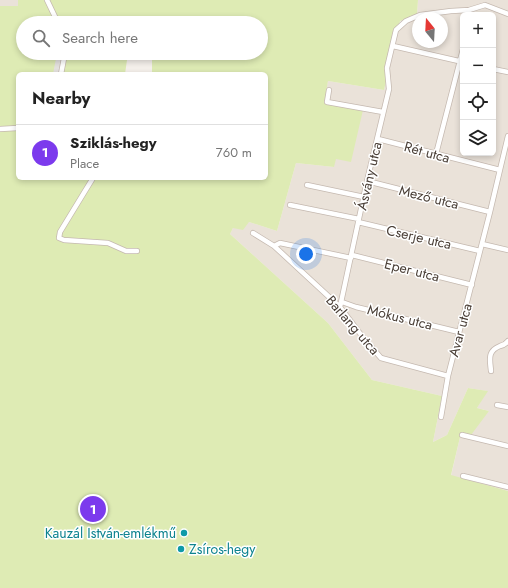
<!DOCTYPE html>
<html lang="en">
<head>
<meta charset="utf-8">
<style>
	body { margin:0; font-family:Jost,sans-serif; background:#f6f6f6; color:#222 }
	.controls { position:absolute; right:12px; top:12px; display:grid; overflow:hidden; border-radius:6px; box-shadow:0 2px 6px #0003 }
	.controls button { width:36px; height:36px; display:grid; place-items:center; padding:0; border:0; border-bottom:1px solid #e0e0e0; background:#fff; color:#222; font:20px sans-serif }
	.compass { position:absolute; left:412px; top:12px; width:36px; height:36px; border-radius:50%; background:#fff; box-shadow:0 2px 6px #0003; rotate:342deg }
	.you { position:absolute; left:306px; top:254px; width:14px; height:14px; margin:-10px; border:3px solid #fff; border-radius:50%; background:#1a73e8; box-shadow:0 0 0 6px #1a73e833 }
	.badge { display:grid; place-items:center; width:26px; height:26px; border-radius:50%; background:#7c3aed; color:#fff; font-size:13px; font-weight:700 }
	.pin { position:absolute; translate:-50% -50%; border:2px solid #fff; box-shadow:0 1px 4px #0006 }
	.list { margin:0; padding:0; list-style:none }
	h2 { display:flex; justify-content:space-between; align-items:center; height:52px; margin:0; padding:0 16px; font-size:17px }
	h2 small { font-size:13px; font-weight:400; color:#767676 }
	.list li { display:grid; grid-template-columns:26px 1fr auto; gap:12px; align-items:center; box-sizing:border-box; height:56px; padding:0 16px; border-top:1px solid #e0e0e0 }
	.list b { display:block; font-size:15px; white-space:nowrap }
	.list p { margin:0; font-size:13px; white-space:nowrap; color:#767676 }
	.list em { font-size:13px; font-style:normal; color:#767676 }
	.icon { flex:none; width:22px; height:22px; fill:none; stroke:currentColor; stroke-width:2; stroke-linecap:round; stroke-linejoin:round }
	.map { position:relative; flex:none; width:508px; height:588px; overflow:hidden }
	.search { position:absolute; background:#fff; box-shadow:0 2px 6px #0003; left:16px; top:16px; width:252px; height:44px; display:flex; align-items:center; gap:10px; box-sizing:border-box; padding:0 14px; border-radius:22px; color:#767676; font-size:15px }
	.panel { position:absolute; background:#fff; box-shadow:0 2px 6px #0003; left:16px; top:72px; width:252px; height:108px; border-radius:6px }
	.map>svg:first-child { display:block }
	.residential { fill:#eae2d9; fill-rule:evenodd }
	.green { fill:#deebb4; fill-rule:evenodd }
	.parking { fill:#e5e2e0 }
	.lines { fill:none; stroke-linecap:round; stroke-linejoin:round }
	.minor-casing { stroke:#c5b9b0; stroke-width:6 }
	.minor { stroke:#fff; stroke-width:4.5 }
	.culture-dot { fill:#0f9aa8; stroke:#fff; stroke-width:1.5 }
	.labels { text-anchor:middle; stroke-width:3; stroke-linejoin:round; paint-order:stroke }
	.street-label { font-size:14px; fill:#4b4038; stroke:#fff }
	.culture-label { font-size:14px; fill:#0d838f; stroke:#fff; text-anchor:end }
</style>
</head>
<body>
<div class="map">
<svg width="508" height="588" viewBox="0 0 508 588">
	<rect width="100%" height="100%" fill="#f6f1ec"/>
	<path class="residential" d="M0 0H18L19 6H0Z
		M418 0H508V491L451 476 461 433 489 411 477 408 487 391 468 388 447 435 433 442 442 396 372 380 328 323 230 234 233 228 249 222 277 231 296 163 334 167 323 103 328 81 384 90 401 20 417 14ZM463 15H493V153H463ZM418 18H442V42H418Z"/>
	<path class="green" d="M18 0H418L417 14 400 21 384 90 328 81 324 103 363 110 351 162 336 159 334 167 296 163 277 231 249 222 243 230 233 228 230 234 328 323 372 380 442 396 433 442 447 435 468 388 488 391 477 408 489 411 471 435 461 433 451 475 508 491V588H0V6H18ZM23 23H261V53H152V74H266V178H18V74H125L128 53H23Z"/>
	<path class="parking" d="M57 53H65L61 74H53Z"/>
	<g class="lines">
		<g class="minor-casing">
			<path id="minor" d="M47 0 58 23
				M485 5 508 14
				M393 46 463 62
				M493 69 508 72
				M61 74 65 53
				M329 90 327 102 383 112
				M0 129 18 128
				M378 139 500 170
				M436 154 463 49
				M93 178 60 232 59 238 64 240 108 243 126 251H137
				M367 181 490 212
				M307 185 364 197
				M290 205 359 219
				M358 222 480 251
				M253 233 274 246 340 307 362 336 381 358 448 376
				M482 244 508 250
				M274 246 280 243 351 258
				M352 255 472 285
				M342 302 356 307 459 332
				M340 307 367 181 389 89 387 68 396 30 406 21 420 15 451 11 469 10 485 5
				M491 371C490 360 487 351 500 346 504 345 506 344 508 341
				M497 405 508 407
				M441 417 448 376 490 212 508 136
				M462 435 508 446
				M463 476 508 487"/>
		</g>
		<use href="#minor" class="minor"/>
	</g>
	<g class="culture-dot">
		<circle cx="184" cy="533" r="4"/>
		<circle cx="181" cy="549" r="4"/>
	</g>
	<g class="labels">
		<g class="street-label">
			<text transform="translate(427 152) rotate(15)" y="5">Rét utca</text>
			<text transform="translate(369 176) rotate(-77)" y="5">Ásvány utca</text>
			<text transform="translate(429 197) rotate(14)" y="5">Mező utca</text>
			<text transform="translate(419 237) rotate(13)" y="5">Cserje utca</text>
			<text transform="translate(412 270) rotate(14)" y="5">Eper utca</text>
			<text transform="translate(400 317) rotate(14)" y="5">Mókus utca</text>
			<text transform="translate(353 325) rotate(49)" y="5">Barlang utca</text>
			<text transform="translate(460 330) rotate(-75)" y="5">Avar utca</text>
		</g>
		<g class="culture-label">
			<text x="176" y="538">Kauzál István-emlékmű</text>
			<text x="189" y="554" text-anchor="start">Zsíros-hegy</text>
		</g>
	</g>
</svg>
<div class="controls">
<button>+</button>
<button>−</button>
<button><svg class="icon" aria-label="locate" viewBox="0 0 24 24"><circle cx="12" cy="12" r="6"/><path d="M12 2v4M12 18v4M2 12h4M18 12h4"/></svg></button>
<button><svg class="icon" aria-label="layers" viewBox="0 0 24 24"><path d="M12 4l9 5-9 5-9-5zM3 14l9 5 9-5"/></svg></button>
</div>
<svg class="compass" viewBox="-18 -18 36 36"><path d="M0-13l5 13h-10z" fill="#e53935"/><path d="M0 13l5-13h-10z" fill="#767676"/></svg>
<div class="you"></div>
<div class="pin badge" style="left:93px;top:509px">1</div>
<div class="search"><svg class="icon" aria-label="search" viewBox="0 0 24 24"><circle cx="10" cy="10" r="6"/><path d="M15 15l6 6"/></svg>Search here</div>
<section class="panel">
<h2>Nearby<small></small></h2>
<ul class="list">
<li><span class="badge">1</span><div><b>Sziklás-hegy</b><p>Place</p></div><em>760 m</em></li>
</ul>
</section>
</div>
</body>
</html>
